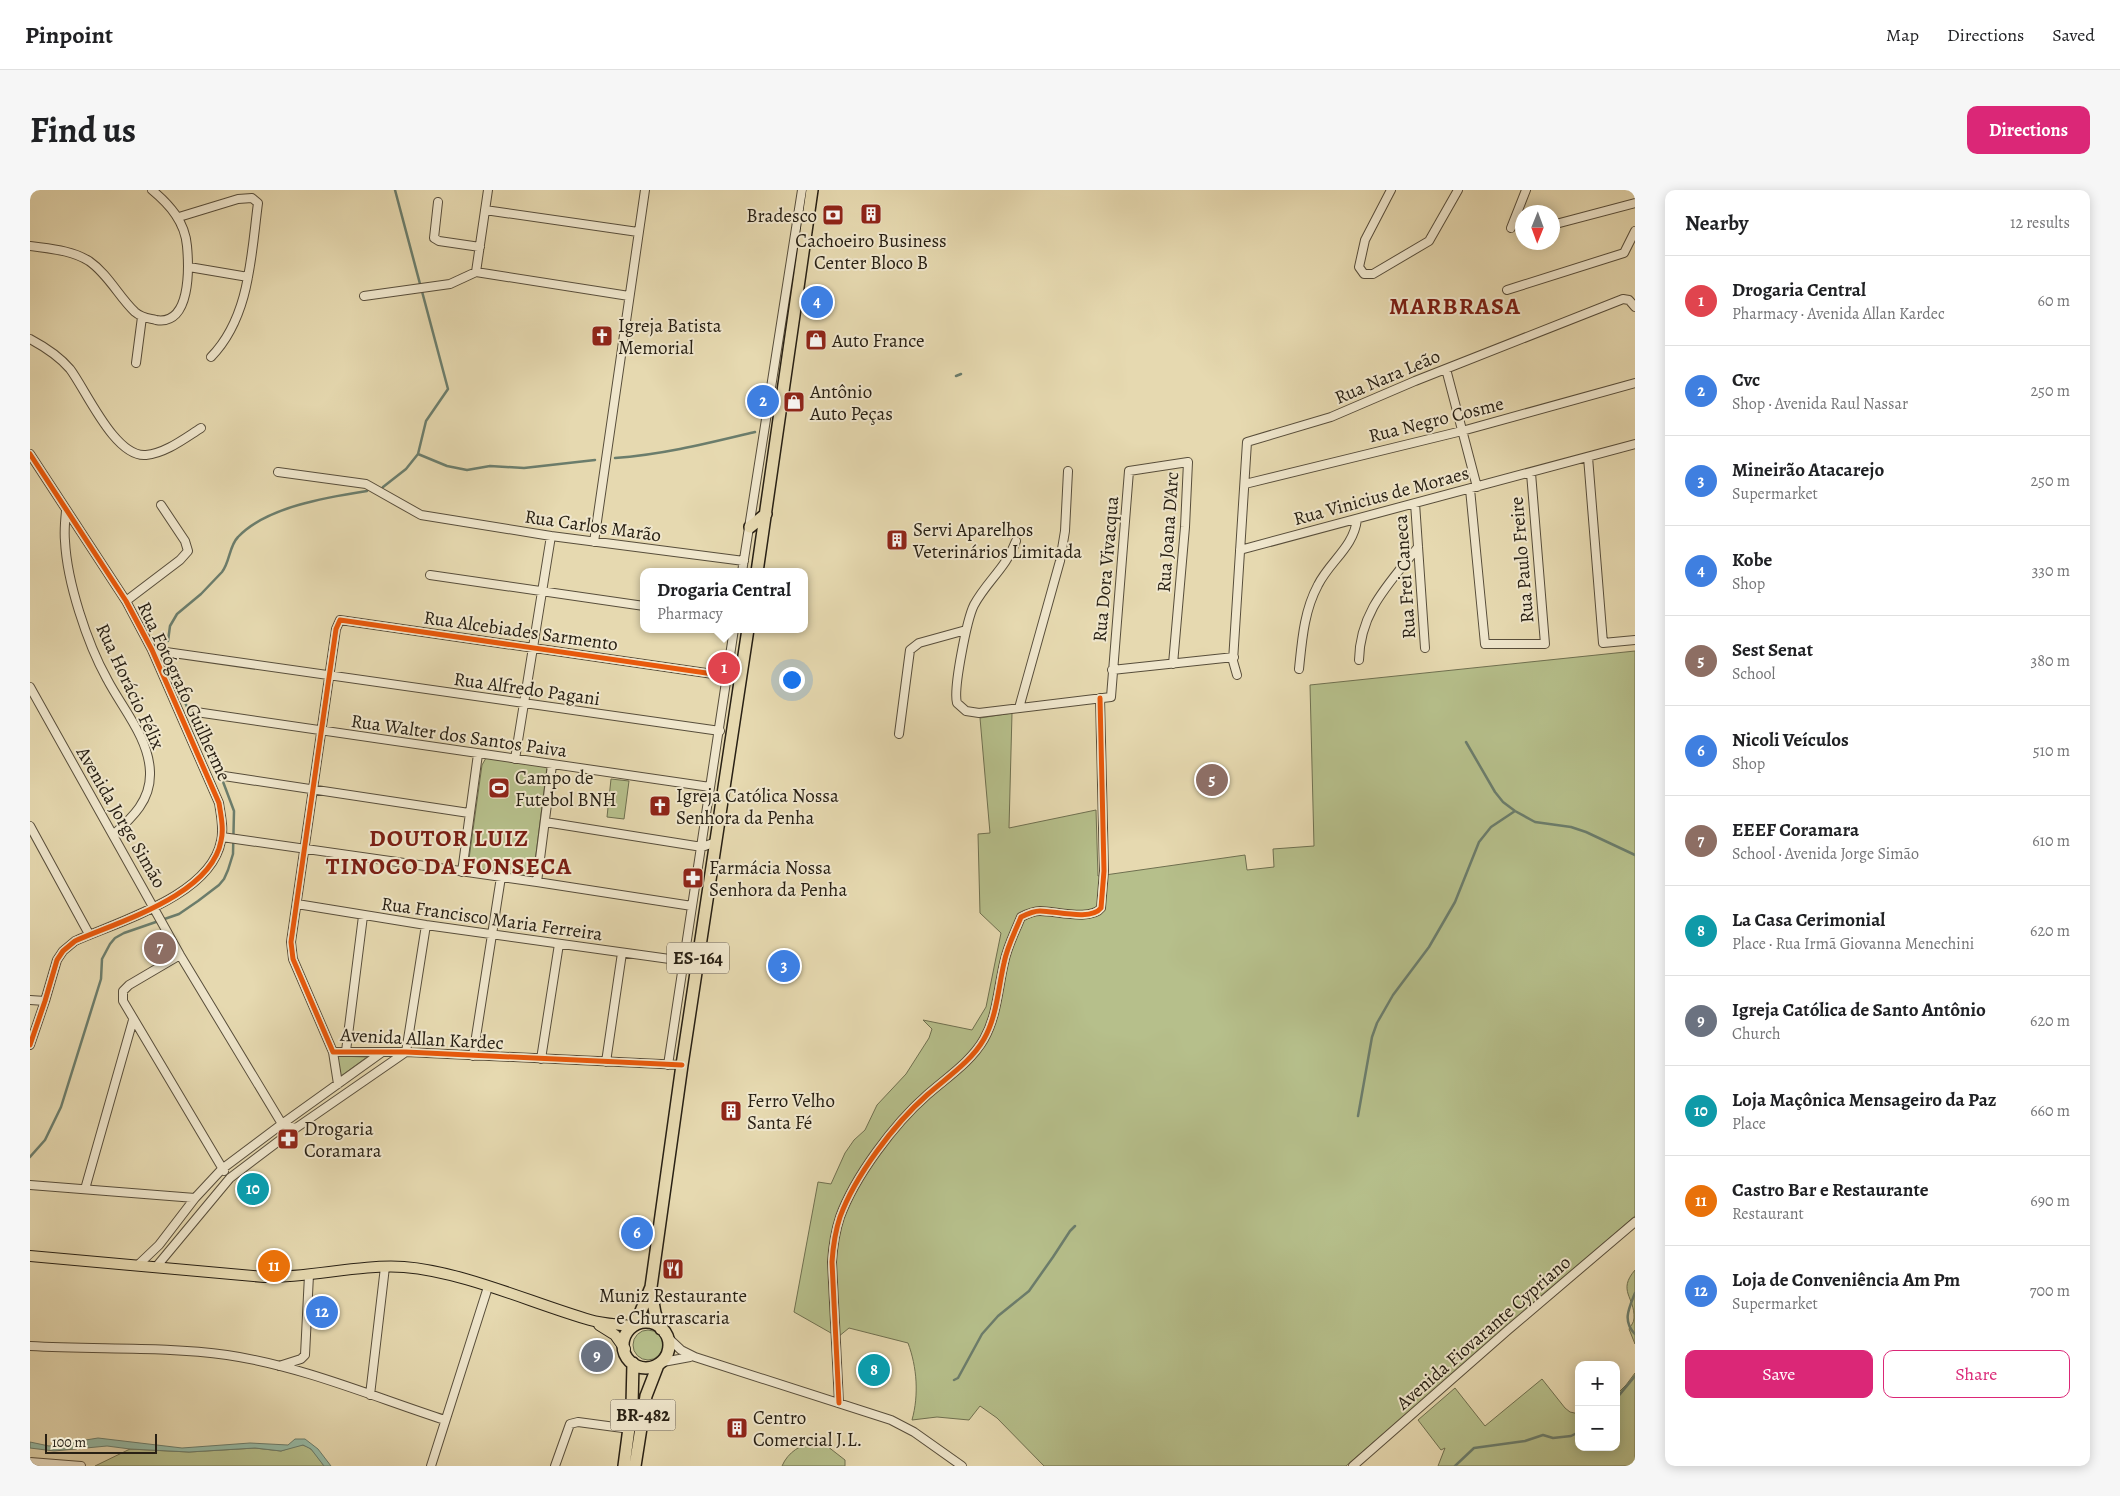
<!DOCTYPE html>
<html lang="en">
<head>
<meta charset="utf-8">
<style>
	body { margin:0; font-family:Alegreya,serif; background:#f6f6f6; color:#202124 }
	.controls { position:absolute; right:15px; bottom:15px; display:grid; overflow:hidden; border-radius:10px; box-shadow:0 2px 12px #0003 }
	.controls button { width:45px; height:45px; display:grid; place-items:center; padding:0; border:0; border-bottom:1px solid #e0e0e0; background:#fff; color:#202124; font:25px sans-serif }
	.compass { position:absolute; left:1485px; top:15px; width:45px; height:45px; border-radius:50%; background:#fff; box-shadow:0 2px 12px #0003; rotate:181deg }
	.scale { position:absolute; left:15px; bottom:12px; width:112px; box-sizing:border-box; padding-left:5px; border:2px solid #282014; border-top:0; font-size:14px; line-height:18px; white-space:nowrap; color:#282014; -webkit-text-stroke:4px #efe6cc; paint-order:stroke }
	.you { position:absolute; left:761px; top:489px; width:18px; height:18px; margin:-12px; border:4px solid #fff; border-radius:50%; background:#1a73e8; box-shadow:0 0 0 8px #1a73e833 }
	.badge { display:grid; place-items:center; width:32px; height:32px; border-radius:50%; background:#db2777; color:#fff; font-size:16px; font-weight:700 }
	.pin { position:absolute; translate:-50% -50%; border:2px solid #fff; box-shadow:0 1px 5px #0006 }
	.popup { position:absolute; left:610px; top:378px; width:168px; height:65px; box-sizing:border-box; display:grid; place-content:center; border-radius:10px; background:#fff; filter:drop-shadow(0 1px 4px #0005); font-size:16px; white-space:nowrap; color:#757577 }
	.popup b { font-size:19px; color:#202124 }
	.popup::after { content:''; position:absolute; left:50%; top:100%; margin-left:-10px; border:10px solid transparent; border-top-color:#fff }
	.list { margin:0; padding:0; list-style:none }
	h2 { display:flex; justify-content:space-between; align-items:center; height:65px; margin:0; padding:0 20px; font-size:21px }
	h2 small { font-size:16px; font-weight:400; color:#757577 }
	.list li { display:grid; grid-template-columns:32px 1fr auto; gap:15px; align-items:center; box-sizing:border-box; height:90px; padding:0 20px; border-top:1px solid #e0e0e0 }
	.list b { display:block; font-size:19px; white-space:nowrap }
	.list p { margin:0; font-size:16px; white-space:nowrap; color:#757577 }
	.list em { font-size:16px; font-style:normal; color:#757577 }
	.actions { display:flex; gap:10px; padding:15px 20px }
	.actions a { flex:1; padding:11px 0; border:1px solid #db2777; border-radius:10px; text-align:center; font-size:18px; color:#db2777 }
	.actions .main { background:#db2777; color:#fff }
	.map { position:relative; flex:none; width:1605px; height:1276px; overflow:hidden; border-radius:10px }
	header { display:flex; align-items:center; gap:30px; box-sizing:border-box; height:70px; padding:0 25px; background:#fff; border-bottom:1px solid #e0e0e0 }
	header strong { font-size:24px }
	nav { display:flex; gap:28px; margin-inline-start:auto; font-size:18px }
	.intro { display:flex; align-items:center; justify-content:space-between; box-sizing:border-box; height:120px; padding:0 30px }
	h1 { margin:0; font-size:35px }
	.button { padding:12px 22px; border-radius:10px; background:#db2777; color:#fff; font-size:18px; font-weight:700 }
	main { display:flex; gap:30px; padding:0 30px }
	aside { flex:1; background:#fff; border-radius:10px; box-shadow:0 2px 12px #0003 }
	.map>svg:first-child { display:block }
	.green { fill:#b6bf8b; stroke:#6f7050 }
	.water { fill:#97bba6; stroke:#6b7d6c }
	.lines { fill:none; stroke-linecap:round; stroke-linejoin:round }
	.stream { stroke:#6b7d6c; stroke-width:2.5 }
	.minor-casing { stroke:#584e3b; stroke-width:10 }
	.major-casing { stroke:#282014; stroke-width:12 }
	.highway-casing { stroke:#282014; stroke-width:14 }
	.minor { stroke:#efe6cc; stroke-width:8 }
	.major { stroke:#e6d9b0; stroke-width:10 }
	.highway { stroke:#e6d9b0; stroke-width:11 }
	.cycleway-casing { stroke:#efe6cc; stroke-width:8 }
	.cycleway { stroke:#e8590c; stroke-width:5 }
	.labels { text-anchor:middle; stroke-width:4; stroke-linejoin:round; paint-order:stroke }
	.shield { fill:#efe6cc; stroke:#645b4b; stroke-width:1 }
	.shield-label { font-size:18px; font-weight:bold; fill:#282014 }
	.poi-label { font-size:19px; fill:#282014; stroke:#efe6cc; text-anchor:start }
	.street-label { font-size:19px; fill:#282014; stroke:#efe6cc }
	.district-label { font-size:24px; font-weight:bold; letter-spacing:1px; fill:#7a1f14; stroke:#efe6cc }
</style>
</head>
<body>
<header>
<strong>Pinpoint</strong>
<nav><a>Map</a><a>Directions</a><a>Saved</a></nav>
</header>
<div class="intro"><h1>Find us</h1><a class="button">Directions</a></div>
<main>
<div class="map">
<svg width="1605" height="1276" viewBox="0 0 1605 1276">
	<rect width="100%" height="100%" fill="#e6d9b0"/>
	<filter id="stains"><feTurbulence type="fractalNoise" baseFrequency=".004" numOctaves="4"/><feColorMatrix values="0 0 0 0 .2 0 0 0 0 .09 0 0 0 0 .02 0 0 0 .5 -.17"/></filter>
	<radialGradient id="worn" r=".72"><stop offset=".6" stop-color="#630" stop-opacity="0"/><stop offset="1" stop-color="#630" stop-opacity=".3"/></radialGradient>
	<path class="green" d="M1605 461V1026L1316 1276H1014L967 1228 950 1216 939 1230 907 1227 882 1230C889 1205 887 1177 878 1153L819 1138 808 1147 764 1122 788 992 801 994 815 963 824 950 835 940 847 915 876 884 899 848 902 839 893 830 942 840 956 817 971 743 950 723 948 644 960 643 950 528 982 523 979 638 1066 620 1068 686 1215 665 1217 680 1244 677 1243 659 1284 656 1280 495Z
		M456 568 517 577 504 680 499 686 443 680 438 676 452 575Z
		M581 589 599 591 594 629 577 627Z
		M307 866 337 867 311 886Z
		M1605 1080V1154L1599 1139C1601 1135 1604 1133 1604 1128 1605 1107 1587 1101 1605 1080Z
		M603 1155a15 15 0 1 1 30 0a15 15 0 1 1-30 0Z
		M1605 1183V1276H1408L1415 1258 1411 1260 1388 1230 1425 1198 1455 1236 1512 1189 1535 1218 1540 1222 1549 1224V1257H1586V1205L1596 1195Z
		M786 1252 797 1256 815 1270V1276H752C758 1262 771 1254 786 1252Z
		M268 1255C281 1254 287 1266 294 1276H65L100 1259 159 1262 225 1258 251 1261Z"/>
	<path class="water" d="M68 1248 152 1258 220 1253 258 1255 265 1249H275L288 1259 301 1276H294L281 1259 273 1255 251 1261 225 1258 159 1262 100 1259 77 1256 24 1261 0 1258V1252L19 1256Z"/>
	<g class="lines">
		<path class="stream" d="M926 186 931 184
			M388 264 417 276 437 280 460 276 494 278 565 270
			M585 268C632 265 679 253 725 242
			M353 297 376 279 388 264 396 231 418 199 365 0
			M138 451 140 436 147 424 171 404 192 382C200 372 199 356 208 347 236 317 298 307 337 301
			M1436 552 1465 602 1473 612 1485 621 1505 632 1541 637 1556 642 1605 665
			M1328 926 1342 847 1347 833 1363 805 1399 757 1425 712 1449 652 1461 637 1485 621
			M0 967 15 950 31 917 71 789 72 769 80 754 85 748 94 743 149 724 168 711 189 695 194 689 198 680 203 664 204 621 186 573 168 542 143 485 139 469
			M1605 1103C1599 1118 1592 1131 1605 1144
			M924 1190 928 1188 952 1144 968 1126 999 1101 1023 1067 1040 1041 1045 1036
			M1586 1209 1605 1186
			M1425 1276 1444 1258 1495 1251 1513 1245 1523 1248 1541 1246 1549 1242"/>
		<g class="minor-casing">
			<path id="minor" d="M1361 0 1335 50 1329 77 1334 84H1343L1399 51 1428 0
				M408 12 404 48 409 51 450 57
				M455 20 608 42
				M149 27 208 9 222 8 228 13C221 66 220 127 181 167
				M1522 35 1605 13
				M1481 38 1496 0
				M0 56C21 59 41 60 59 71 78 84 89 107 105 122 112 128 118 128 126 130 161 136 159 78 157 56 155 32 140 15 122 0
				M159 77 218 87
				M446 82 458 0
				M1477 100 1594 63 1605 41
				M334 106 420 94 446 82 599 106
				M0 149C15 157 29 166 40 179 56 200 85 268 116 265 136 263 155 248 171 238
				M106 173 112 127
				M1416 179 1447 297
				M0 264 96 411 122 460 189 613C191 626 194 639 191 651 181 705 90 731 45 751L33 761 27 770 15 811 0 855
				M1558 267 1573 453 1605 450
				M248 282 336 294 391 325 521 346 714 371
				M1215 294 1432 241 1605 193
				M1440 299 1455 454H1515L1501 283
				M1385 313 1395 458
				M36 321C35 331 34 341 35 351 37 392 57 453 77 489 92 518 119 548 120 582 121 610 103 627 83 645
				M986 351C976 378 957 391 944 415 937 429 923 499 927 513L936 521 949 523 1081 507 1099 281 1158 272 1155 337 1143 474
				M564 352 615 0
				M1210 360 1605 254
				M712 382 772 0
				M400 385 614 416
				M96 411 150 370 158 361 155 351 131 315
				M122 460 690 541
				M1329 470C1330 421 1359 394 1388 357
				M1269 479C1272 450 1274 421 1288 395 1300 371 1324 357 1327 329
				M1082 480 1204 467
				M1207 485 1203 471 1217 252 1301 227 1385 191 1593 109 1599 110 1605 117
				M0 497 150 765 252 934 266 938
				M989 518 1030 371 1035 341 1038 281
				M166 522 680 597
				M869 544 880 460 889 453 936 440
				M485 569 521 346
				M194 586 439 623
				M515 632 672 657 686 652
				M0 636 59 744
				M192 647 507 692 662 716
				M432 682 448 564
				M507 692 522 575
				M267 714 396 735 654 771
				M150 765 99 795 93 801V811L194 981
				M0 810 15 811
				M316 861 333 726
				M303 862 308 894
				M443 866 471 687
				M511 869 529 754
				M576 872 592 763
				M638 875 704 439
				M652 875 376 862H303L263 769 261 752 306 439 310 430 697 486
				M0 995 165 1008
				M55 999 103 830
				M108 1075 129 1055 165 1008 192 979 252 934 351 863
				M126 1077 200 988 266 938 376 862 396 735
				M634 1144 651 1160 665 1167 861 1230 884 1242 932 1276
				M0 1156C65 1160 132 1156 197 1165 272 1176 344 1207 415 1230
				M633 1172 660 1167
				M249 1176 271 1169 275 1165 279 1085
				M340 1205 355 1077
				M809 1213 802 1072C803 1057 805 1042 810 1027 825 986 864 934 897 905 916 888 941 872 954 849 967 826 968 799 974 773 977 757 985 742 991 727 997 724 1003 721 1010 721 1026 721 1061 731 1071 718L1074 681 1070 508
				M0 1272 51 1276
				M401 1276 458 1097
				M525 1276 540 1234 548 1232 600 1239
				M1323 1276 1478 1140 1605 1032"/>
		</g>
		<g class="major-casing">
			<path id="major" d="M0 1066 234 1087C279 1088 329 1074 374 1077 435 1082 501 1113 560 1130 573 1134 587 1134 601 1136
				M569 1135 585 1145 595 1159"/>
		</g>
		<g class="highway-casing">
			<path id="highway" d="M720 337 736 324
				M727 382 782 0
				M621 1101 625 1123 631 1139
				M593 1155a23 23 0 1 1 46 0a23 23 0 1 1-46 0Z
				M606 1133 621 1097 652 875 718 439
				M594 1276 602 1215 603 1173
				M605 1276 616 1206 628 1175"/>
		</g>
		<use href="#minor" class="minor"/>
		<use href="#major" class="major"/>
		<use href="#highway" class="highway"/>
		<g class="cycleway-casing">
			<path id="cycleway" d="M0 264 96 411 122 460 189 613C191 626 194 639 191 651 181 705 90 731 45 751L33 761 27 770 15 811 0 855
				M652 875 376 862H303L263 769 261 752 306 439 310 430 697 486
				M809 1213 802 1072C803 1057 805 1042 810 1027 825 986 864 934 897 905 916 888 941 872 954 849 967 826 968 799 974 773 977 757 985 742 991 727 997 724 1003 721 1010 721 1026 721 1061 731 1071 718L1074 681 1070 508"/>
		</g>
		<use href="#cycleway" class="cycleway"/>
	</g>
	<defs>
		<g id="building-square" transform="scale(1.125)"><rect x="-9" y="-9" width="18" height="18" rx="4" fill="#8f2418" stroke="#efe6cc"/><path d="M-4-6H4V6H1V3H-1V6H-4ZM-2.5-4.3h1.7v1.8h-1.7ZM.8-4.3h1.7v1.8H.8ZM-2.5-1h1.7V.8h-1.7ZM.8-1h1.7V.8H.8Z" fill="#fff"/></g>
		<g id="bank-square" transform="scale(1.125)"><rect x="-9" y="-9" width="18" height="18" rx="4" fill="#8f2418" stroke="#efe6cc"/><path d="M-6-4H6V4H-6ZM0-2.3a2.3 2.3 0 1 0 0 4.6a2.3 2.3 0 1 0 0-4.6Z" fill="#fff"/></g>
		<g id="church-square" transform="scale(1.125)"><rect x="-9" y="-9" width="18" height="18" rx="4" fill="#8f2418" stroke="#efe6cc"/><path d="M-1.2-6h2.4v3.5h3.3v2.4h-3.3V6h-2.4V-.1h-3.3v-2.4h3.3Z" fill="#fff"/></g>
		<g id="shop-square" transform="scale(1.125)"><rect x="-9" y="-9" width="18" height="18" rx="4" fill="#8f2418" stroke="#efe6cc"/><path d="M-5-2.5h2.3a2.7 3.5 0 0 1 5.4 0H5L5.5 6h-11ZM-1.5-2.5h3a1.5 2.3 0 0 0-3 0Z" fill="#fff"/></g>
		<g id="stadium-square" transform="scale(1.125)"><rect x="-9" y="-9" width="18" height="18" rx="4" fill="#8f2418" stroke="#efe6cc"/><path d="M0-5a6.5 5 0 1 0 0 10a6.5 5 0 1 0 0-10ZM-3.5-1.8h7v3.6h-7Z" fill="#fff"/></g>
		<g id="pharmacy-square" transform="scale(1.125)"><rect x="-9" y="-9" width="18" height="18" rx="4" fill="#8f2418" stroke="#efe6cc"/><path d="M-2-6h4v4h4v4h-4v4h-4v-4h-4v-4h4Z" fill="#fff"/></g>
		<g id="restaurant-square" transform="scale(1.125)"><rect x="-9" y="-9" width="18" height="18" rx="4" fill="#8f2418" stroke="#efe6cc"/><path d="M-5-6h1v4h1v-4h1v4h1v-4h1v5L-1.5 .5V6h-2V.5L-5-1ZM5-6V6H3V1.5H1.5Q1.5-4 5-6Z" fill="#fff"/></g>
	</defs>
	<g fill-rule="evenodd">
		<use href="#building-square" x="841" y="24"/>
		<use href="#bank-square" x="803" y="25"/>
		<use href="#church-square" x="572" y="146"/>
		<use href="#shop-square" x="786" y="150"/>
		<use href="#shop-square" x="764" y="212"/>
		<use href="#building-square" x="867" y="350"/>
		<use href="#stadium-square" x="469" y="598"/>
		<use href="#church-square" x="630" y="616"/>
		<use href="#pharmacy-square" x="663" y="688"/>
		<use href="#building-square" x="701" y="921"/>
		<use href="#pharmacy-square" x="258" y="949"/>
		<use href="#restaurant-square" x="643" y="1079"/>
		<use href="#building-square" x="707" y="1238"/>
	</g>
	<g class="labels">
		<g class="shield">
			<rect x="637" y="752.5" width="62" height="31" rx="4"/>
			<rect x="580.5" y="1209.5" width="65" height="31" rx="4"/>
		</g>
		<g class="shield-label">
			<text x="668" y="774">ES-164</text>
			<text x="613" y="1231">BR-482</text>
		</g>
		<g class="poi-label">
			<text x="787" y="32" text-anchor="end">Bradesco</text>
			<text x="841" y="57" text-anchor="middle">Cachoeiro Business<tspan x="841" dy="22">Center Bloco B</tspan></text>
			<text x="588" y="142">Igreja Batista<tspan x="588" dy="22">Memorial</tspan></text>
			<text x="802" y="157">Auto France</text>
			<text x="780" y="208">Antônio<tspan x="780" dy="22">Auto Peças</tspan></text>
			<text x="883" y="346">Servi Aparelhos<tspan x="883" dy="22">Veterinários Limitada</tspan></text>
			<text x="485" y="594">Campo de<tspan x="485" dy="22">Futebol BNH</tspan></text>
			<text x="646" y="612">Igreja Católica Nossa<tspan x="646" dy="22">Senhora da Penha</tspan></text>
			<text x="679" y="684">Farmácia Nossa<tspan x="679" dy="22">Senhora da Penha</tspan></text>
			<text x="717" y="917">Ferro Velho<tspan x="717" dy="22">Santa Fé</tspan></text>
			<text x="274" y="945">Drogaria<tspan x="274" dy="22">Coramara</tspan></text>
			<text x="643" y="1112" text-anchor="middle">Muniz Restaurante<tspan x="643" dy="22">e Churrascaria</tspan></text>
			<text x="723" y="1234">Centro<tspan x="723" dy="22">Comercial J.L.</tspan></text>
		</g>
		<g class="street-label">
			<text transform="translate(1357 186) rotate(-23)" y="7">Rua Nara Leão</text>
			<text transform="translate(1406 229) rotate(-14)" y="7">Rua Negro Cosme</text>
			<text transform="translate(1351 305) rotate(-15)" y="7">Rua Vinicius de Moraes</text>
			<text transform="translate(563 335) rotate(8)" y="7">Rua Carlos Marão</text>
			<text transform="translate(1137 342) rotate(-86)" y="7">Rua Joana D'Arc</text>
			<text transform="translate(1491 370) rotate(-95)" y="7">Rua Paulo Freire</text>
			<text transform="translate(1075 379) rotate(-85)" y="7">Rua Dora Vivacqua</text>
			<text transform="translate(1374 387) rotate(-94)" y="7">Rua Frei Caneca</text>
			<text transform="translate(491 440) rotate(8)" y="7">Rua Alcebiades Sarmento</text>
			<text transform="translate(101 496) rotate(65)" y="7">Rua Horácio Félix</text>
			<text transform="translate(497 498) rotate(8)" y="7">Rua Alfredo Pagani</text>
			<text transform="translate(155 501) rotate(65)" y="7">Rua Fotógrafo Guilherme</text>
			<text transform="translate(429 545) rotate(8)" y="7">Rua Walter dos Santos Paiva</text>
			<text transform="translate(92 627) rotate(60)" y="7">Avenida Jorge Simão</text>
			<text transform="translate(462 728) rotate(8)" y="7">Rua Francisco Maria Ferreira</text>
			<text transform="translate(392 848) rotate(3)" y="7">Avenida Allan Kardec</text>
			<text transform="translate(1453 1142) rotate(-41)" y="7">Avenida Fiovarante Cypriano</text>
		</g>
		<g class="district-label">
			<text x="1425" y="124">MARBRASA</text>
			<text x="419" y="656">DOUTOR LUIZ<tspan x="419" dy="28">TINOCO DA FONSECA</tspan></text>
		</g>
	</g>
	<rect width="100%" height="100%" filter="url(#stains)"/>
	<rect width="100%" height="100%" fill="url(#worn)"/>
</svg>
<div class="controls">
<button>+</button>
<button>−</button>
</div>
<svg class="compass" viewBox="-18 -18 36 36"><path d="M0-13l5 13h-10z" fill="#e53935"/><path d="M0 13l5-13h-10z" fill="#757577"/></svg>
<div class="scale">100 m</div>
<div class="you"></div>
<div class="pin badge" style="left:694px;top:478px;background:#e0444e">1</div>
<div class="popup"><b>Drogaria Central</b>Pharmacy</div>
<div class="pin badge" style="left:733px;top:211px;background:#3f7fe0">2</div>
<div class="pin badge" style="left:754px;top:776px;background:#3f7fe0">3</div>
<div class="pin badge" style="left:787px;top:112px;background:#3f7fe0">4</div>
<div class="pin badge" style="left:1182px;top:590px;background:#8d6e63">5</div>
<div class="pin badge" style="left:607px;top:1043px;background:#3f7fe0">6</div>
<div class="pin badge" style="left:130px;top:758px;background:#8d6e63">7</div>
<div class="pin badge" style="left:844px;top:1180px;background:#0f9aa8">8</div>
<div class="pin badge" style="left:567px;top:1166px;background:#6b7280">9</div>
<div class="pin badge" style="left:223px;top:999px;background:#0f9aa8">10</div>
<div class="pin badge" style="left:244px;top:1076px;background:#e8710a">11</div>
<div class="pin badge" style="left:292px;top:1122px;background:#3f7fe0">12</div>
</div>
<aside>
<h2>Nearby<small>12 results</small></h2>
<ul class="list">
<li><span class="badge" style="background:#e0444e">1</span><div><b>Drogaria Central</b><p>Pharmacy · Avenida Allan Kardec</p></div><em>60 m</em></li>
<li><span class="badge" style="background:#3f7fe0">2</span><div><b>Cvc</b><p>Shop · Avenida Raul Nassar</p></div><em>250 m</em></li>
<li><span class="badge" style="background:#3f7fe0">3</span><div><b>Mineirão Atacarejo</b><p>Supermarket</p></div><em>250 m</em></li>
<li><span class="badge" style="background:#3f7fe0">4</span><div><b>Kobe</b><p>Shop</p></div><em>330 m</em></li>
<li><span class="badge" style="background:#8d6e63">5</span><div><b>Sest Senat</b><p>School</p></div><em>380 m</em></li>
<li><span class="badge" style="background:#3f7fe0">6</span><div><b>Nicoli Veículos</b><p>Shop</p></div><em>510 m</em></li>
<li><span class="badge" style="background:#8d6e63">7</span><div><b>EEEF Coramara</b><p>School · Avenida Jorge Simão</p></div><em>610 m</em></li>
<li><span class="badge" style="background:#0f9aa8">8</span><div><b>La Casa Cerimonial</b><p>Place · Rua Irmã Giovanna Menechini</p></div><em>620 m</em></li>
<li><span class="badge" style="background:#6b7280">9</span><div><b>Igreja Católica de Santo Antônio</b><p>Church</p></div><em>620 m</em></li>
<li><span class="badge" style="background:#0f9aa8">10</span><div><b>Loja Maçônica Mensageiro da Paz</b><p>Place</p></div><em>660 m</em></li>
<li><span class="badge" style="background:#e8710a">11</span><div><b>Castro Bar e Restaurante</b><p>Restaurant</p></div><em>690 m</em></li>
<li><span class="badge" style="background:#3f7fe0">12</span><div><b>Loja de Conveniência Am Pm</b><p>Supermarket</p></div><em>700 m</em></li>
</ul>
<div class="actions"><a class="main">Save</a><a>Share</a></div>
</aside>
</main>
</body>
</html>
